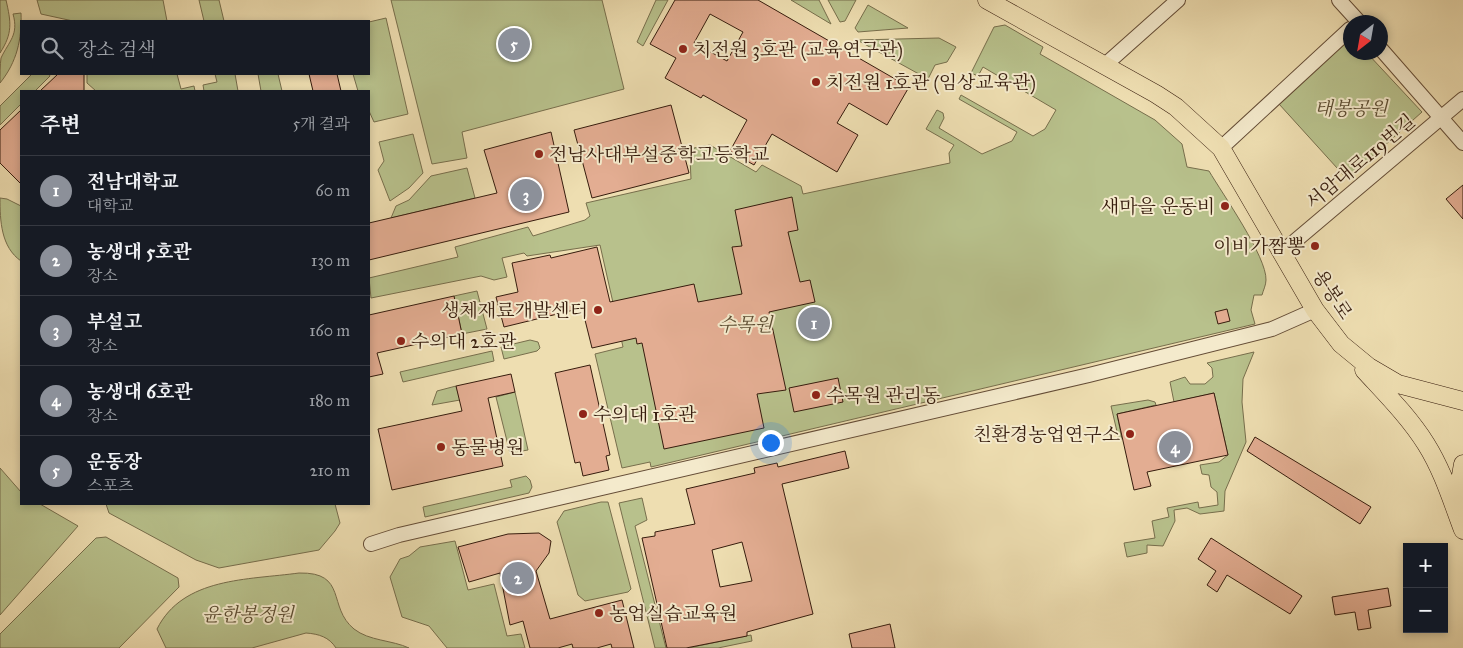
<!DOCTYPE html>
<html lang="ko">
<head>
<meta charset="utf-8">
<style>
	body { margin:0; font-family:"IM FELL Great Primer","Noto Serif KR",serif; background:#242831; color:#f1f3f6 }
	.controls { position:absolute; right:15px; bottom:15px; display:grid; overflow:hidden; border-radius:0px; box-shadow:0 2px 8px #0003 }
	.controls button { width:45px; height:45px; display:grid; place-items:center; padding:0; border:0; border-bottom:1px solid #363941; background:#171b24; color:#f1f3f6; font:25px sans-serif }
	.compass { position:absolute; left:1343px; top:15px; width:45px; height:45px; border-radius:50%; background:#171b24; box-shadow:0 2px 8px #0003; rotate:211deg }
	.you { position:absolute; left:770px; top:442px; width:18px; height:18px; margin:-12px; border:4px solid #fff; border-radius:50%; background:#1a73e8; box-shadow:0 0 0 8px #1a73e833 }
	.badge { display:grid; place-items:center; width:32px; height:32px; border-radius:50%; background:#8c9099; color:#fff; font-size:16px; font-weight:700 }
	.pin { position:absolute; translate:-50% -50%; border:2px solid #fff; box-shadow:0 1px 5px #0006 }
	.list { margin:0; padding:0; list-style:none }
	h2 { display:flex; justify-content:space-between; align-items:center; height:65px; margin:0; padding:0 20px; font-size:21px }
	h2 small { font-size:16px; font-weight:400; color:#9ea1a6 }
	.list li { display:grid; grid-template-columns:32px 1fr auto; gap:15px; align-items:center; box-sizing:border-box; height:70px; padding:0 20px; border-top:1px solid #363941 }
	.list b { display:block; font-size:19px; white-space:nowrap }
	.list p { margin:0; font-size:16px; white-space:nowrap; color:#9ea1a6 }
	.list em { font-size:16px; font-style:normal; color:#9ea1a6 }
	.icon { flex:none; width:28px; height:28px; fill:none; stroke:currentColor; stroke-width:2; stroke-linecap:round; stroke-linejoin:round }
	.map { position:relative; flex:none; width:1463px; height:648px; overflow:hidden }
	.search { position:absolute; background:#171b24; box-shadow:0 2px 8px #0003; left:20px; top:20px; width:350px; height:55px; display:flex; align-items:center; gap:12px; box-sizing:border-box; padding:0 18px; border-radius:0px; color:#9ea1a6; font-size:19px }
	.panel { position:absolute; background:#171b24; box-shadow:0 2px 8px #0003; left:20px; top:90px; width:350px; height:415px; border-radius:0px }
	.map>svg:first-child { display:block }
	.green { fill:#b8c18c; stroke:#776e4c }
	.building { fill:#e3ad92; stroke:#361c0d; fill-rule:evenodd }
	.lines { fill:none; stroke-linecap:round; stroke-linejoin:round }
	.minor-casing { stroke:#644c36; stroke-width:16 }
	.major-casing { stroke:#361c0d; stroke-width:19 }
	.minor { stroke:#f4eacc; stroke-width:14 }
	.major { stroke:#eedeb1; stroke-width:18 }
	.poi-dot { fill:#8f2418; stroke:#f4eacc; stroke-width:2 }
	.labels { text-anchor:middle; stroke-width:4; stroke-linejoin:round; paint-order:stroke }
	.poi-label { font-size:19px; fill:#361c0d; stroke:#f4eacc; text-anchor:start }
	.park-label { font-size:19px; font-style:italic; fill:#5d4e33; stroke:#f4eacc }
	.street-label { font-size:19px; fill:#361c0d; stroke:#f4eacc }
</style>
</head>
<body>
<div class="map">
<svg width="1463" height="648" viewBox="0 0 1463 648">
	<rect width="100%" height="100%" fill="#eedeb1"/>
	<filter id="stains"><feTurbulence type="fractalNoise" baseFrequency=".004" numOctaves="4"/><feColorMatrix values="0 0 0 0 .2 0 0 0 0 .09 0 0 0 0 .02 0 0 0 .5 -.17"/></filter>
	<radialGradient id="worn" r=".72"><stop offset=".6" stop-color="#630" stop-opacity="0"/><stop offset="1" stop-color="#630" stop-opacity=".3"/></radialGradient>
	<path class="green" d="M0 0H6C11 22 13 33 0 53Z
		M37 0H163L167 21H73L41 14Z
		M199 0H219L224 21H204Z
		M391 0H602L624 89 462 132 467 158 432 164Z
		M656 0H668L643 46 637 42Z
		M791 0H819L831 24Z
		M828 0H856L845 21 840 22Z
		M868 5 908 28 858 32 855 28Z
		M21 13C22 39 17 62 0 83 0 75 0 65 1 58 9 41 19 35 13 14Z
		M386 18 408 114 374 122 369 111V91H358L353 74H369V22Z
		M1005 25 1043 47 1040 54 1155 120 1182 144 1187 167 1209 171C1222 193 1267 257 1266 280 1266 285 1263 291 1262 295H1254L1251 310 1255 324 651 467 650 462 622 468 595 354 623 347 600 245 527 256 524 253 502 258 507 277 494 280 481 276 371 298 369 278 458 257 455 247 528 227 533 236 585 220 590 216 586 203 691 179 690 158 694 148 710 145 756 172 762 165 801 186 803 194 950 163 949 153 954 145 926 129 937 110 943 113 944 118 939 128 982 154 1012 141 1017 132 959 99 961 95 1033 136 1045 129 1056 110 983 67 978 76 971 73 994 27Z
		M939 38 956 47 947 62 935 65 928 79 857 40Z
		M1350 39V52L1367 53 1422 112 1347 179 1279 104Z
		M32 74H49L50 76 35 91H21V104L0 125V106Z
		M87 74H177L181 89 194 86 195 91H96L87 83Z
		M215 74H235L238 91H204L203 85 217 82Z
		M258 74H278L282 91H261Z
		M413 134 423 173 409 188 390 201 378 170 384 161 379 142Z
		M467 168 475 198 391 218 396 206 409 200 431 176Z
		M0 198 7 199 21 206V261C1 247 0 221 0 198Z
		M477 291 487 329 462 334 454 296Z
		M530 340 538 342 540 348 537 351 504 359 501 347Z
		M492 351 494 361 403 382 400 372Z
		M1254 352 1243 379 1242 402 1246 442 1225 491 1224 511 1200 514 1187 508 1174 510 1175 521 1163 546 1147 545V553L1127 557 1124 543 1155 538 1152 521 1169 517 1167 508 1198 502 1199 508 1218 505 1217 492 1211 487 1209 475 1202 474 1200 465 1219 462 1228 455 1214 393 1174 402 1170 382 1185 377 1190 384H1205L1213 377 1212 368 1207 363Z
		M456 386 460 400 432 405 437 391Z
		M515 392 528 450 510 453 496 397Z
		M1148 400 1155 402 1156 405 1117 414 1122 439 1119 440 1111 406Z
		M0 468 21 492V504H40L78 526 0 615Z
		M526 476 530 480 532 487 529 493 425 517 423 507 512 487 510 480Z
		M642 498 647 520 635 526 666 648H655L619 503Z
		M601 502H608L631 589 628 592 585 601 578 595 557 522 564 511Z
		M106 504H335L340 523 335 531 319 550 219 568 196 560 109 513Z
		M106 537 178 578 179 587 119 648H0V634L96 538Z
		M455 541 468 590 494 584 507 636 521 634 525 648H447L429 626 402 617 390 577 400 559 409 556 420 547Z
		M299 573C348 572 327 607 354 629 369 641 392 640 409 648H336C329 637 319 634 306 633L252 648H166L157 629C183 577 248 580 299 573Z
		M751 635 752 641 718 648H688Z"/>
	<path class="building" d="M675 0H758L909 87 887 125 849 103 837 123 858 135 837 172 772 134 754 165 730 151 747 120 703 95 701 98 665 78 676 58 650 44ZM710 14 743 32 727 61 694 43Z
		M58 74H84V91H40Z
		M309 74H337L341 91H313Z
		M671 105 689 173 592 198 574 130Z
		M21 110V184L0 163V130Z
		M551 132 569 212 369 260V223L497 193 484 150Z
		M1463 185V219L1446 199Z
		M792 197 798 230 788 232 800 282 810 280 815 302 769 312 786 390 757 394 764 428 664 449 642 343 637 344 636 338 592 348 582 308 504 327 496 297 518 292 512 263 550 255 551 258 597 247 610 302 694 284 698 302 742 294 732 247 742 246 735 210Z
		M454 296 462 334 377 353 383 374 369 377V315Z
		M1227 309 1230 321 1218 324 1215 312Z
		M590 365 610 455 606 456 609 470 583 476 580 462 575 463 555 373Z
		M511 374 515 392 488 398 503 466 392 490 378 429 462 411 456 386Z
		M838 378 843 402 794 412 789 388Z
		M1214 393 1228 455 1147 472 1151 486 1134 490 1117 414Z
		M1255 437 1371 507 1360 524 1247 451Z
		M845 451 849 468 782 484 813 614 747 632V636L686 648H667L642 538 655 536V532L695 524 686 489 755 473 754 468 777 463 778 467ZM742 542 752 581 720 587 712 550Z
		M539 533 551 541 549 553 536 571 550 619 622 600 634 648H612L611 644 597 648H573L572 644 558 648H530L523 621 510 625 500 573 469 582 458 547 508 534Z
		M1211 538 1302 596 1290 614 1227 575 1217 592 1207 585 1216 571 1198 559Z
		M1388 588 1391 606 1368 610 1371 628 1358 630 1355 612 1335 615 1332 597Z
		M890 624 895 648H852L849 634Z"/>
	<g class="lines">
		<g class="minor-casing">
			<path id="minor" d="M1339 0 1359 22
				M1380 48 1463 143
				M1105 65 1178 0
				M1221 148 1350 29
				M1282 252 1463 99
				M371 544 399 535 1089 375 1272 329 1315 310"/>
		</g>
		<g class="major-casing">
			<path id="major" d="M987 0 1156 94 1176 107 1221 148 1315 310 1341 344 1369 367 1398 384 1463 401
				M1364 370C1386 394 1409 417 1426 444 1443 471 1452 501 1463 530
				M1461 509 1460 481 1463 464"/>
		</g>
		<use href="#minor" class="minor"/>
		<use href="#major" class="major"/>
	</g>
	<g class="poi-dot">
		<circle cx="683" cy="49" r="5"/>
		<circle cx="816" cy="82" r="5"/>
		<circle cx="539" cy="154" r="5"/>
		<circle cx="1225" cy="206" r="5"/>
		<circle cx="1315" cy="246" r="5"/>
		<circle cx="598" cy="310" r="5"/>
		<circle cx="401" cy="341" r="5"/>
		<circle cx="816" cy="395" r="5"/>
		<circle cx="583" cy="414" r="5"/>
		<circle cx="1130" cy="434" r="5"/>
		<circle cx="441" cy="447" r="5"/>
		<circle cx="599" cy="613" r="5"/>
	</g>
	<g class="labels">
		<g class="poi-label">
			<text x="693" y="56">치전원 3호관 (교육연구관)</text>
			<text x="826" y="89">치전원 1호관 (임상교육관)</text>
			<text x="549" y="161">전남사대부설중학고등학교</text>
			<text x="1215" y="213" text-anchor="end">새마을 운동비</text>
			<text x="1305" y="253" text-anchor="end">이비가짬뽕</text>
			<text x="588" y="317" text-anchor="end">생체재료개발센터</text>
			<text x="411" y="348">수의대 2호관</text>
			<text x="826" y="402">수목원 관리동</text>
			<text x="593" y="421">수의대 1호관</text>
			<text x="1120" y="441" text-anchor="end">친환경농업연구소</text>
			<text x="451" y="454">동물병원</text>
			<text x="609" y="620">농업실습교육원</text>
		</g>
		<g class="park-label">
			<text x="1351" y="115">태봉공원</text>
			<text x="745" y="331">수목원</text>
			<text x="248" y="621">윤한봉정원</text>
		</g>
		<g class="street-label">
			<text transform="translate(1360 161) rotate(-40)" y="7">서암대로119번길</text>
			<text transform="translate(1333 294) rotate(57)" y="7">용봉로</text>
		</g>
	</g>
	<rect width="100%" height="100%" filter="url(#stains)"/>
	<rect width="100%" height="100%" fill="url(#worn)"/>
</svg>
<div class="controls">
<button>+</button>
<button>−</button>
</div>
<svg class="compass" viewBox="-18 -18 36 36"><path d="M0-13l5 13h-10z" fill="#e53935"/><path d="M0 13l5-13h-10z" fill="#9ea1a6"/></svg>
<div class="you"></div>
<div class="pin badge" style="left:814px;top:323px">1</div>
<div class="pin badge" style="left:518px;top:578px">2</div>
<div class="pin badge" style="left:526px;top:195px">3</div>
<div class="pin badge" style="left:1175px;top:447px">4</div>
<div class="pin badge" style="left:514px;top:44px">5</div>
<div class="search"><svg class="icon" aria-label="search" viewBox="0 0 24 24"><circle cx="10" cy="10" r="6"/><path d="M15 15l6 6"/></svg>장소 검색</div>
<section class="panel">
<h2>주변<small>5개 결과</small></h2>
<ul class="list">
<li><span class="badge">1</span><div><b>전남대학교</b><p>대학교</p></div><em>60 m</em></li>
<li><span class="badge">2</span><div><b>농생대 5호관</b><p>장소</p></div><em>130 m</em></li>
<li><span class="badge">3</span><div><b>부설고</b><p>장소</p></div><em>160 m</em></li>
<li><span class="badge">4</span><div><b>농생대 6호관</b><p>장소</p></div><em>180 m</em></li>
<li><span class="badge">5</span><div><b>운동장</b><p>스포츠</p></div><em>210 m</em></li>
</ul>
</section>
</div>
</body>
</html>
